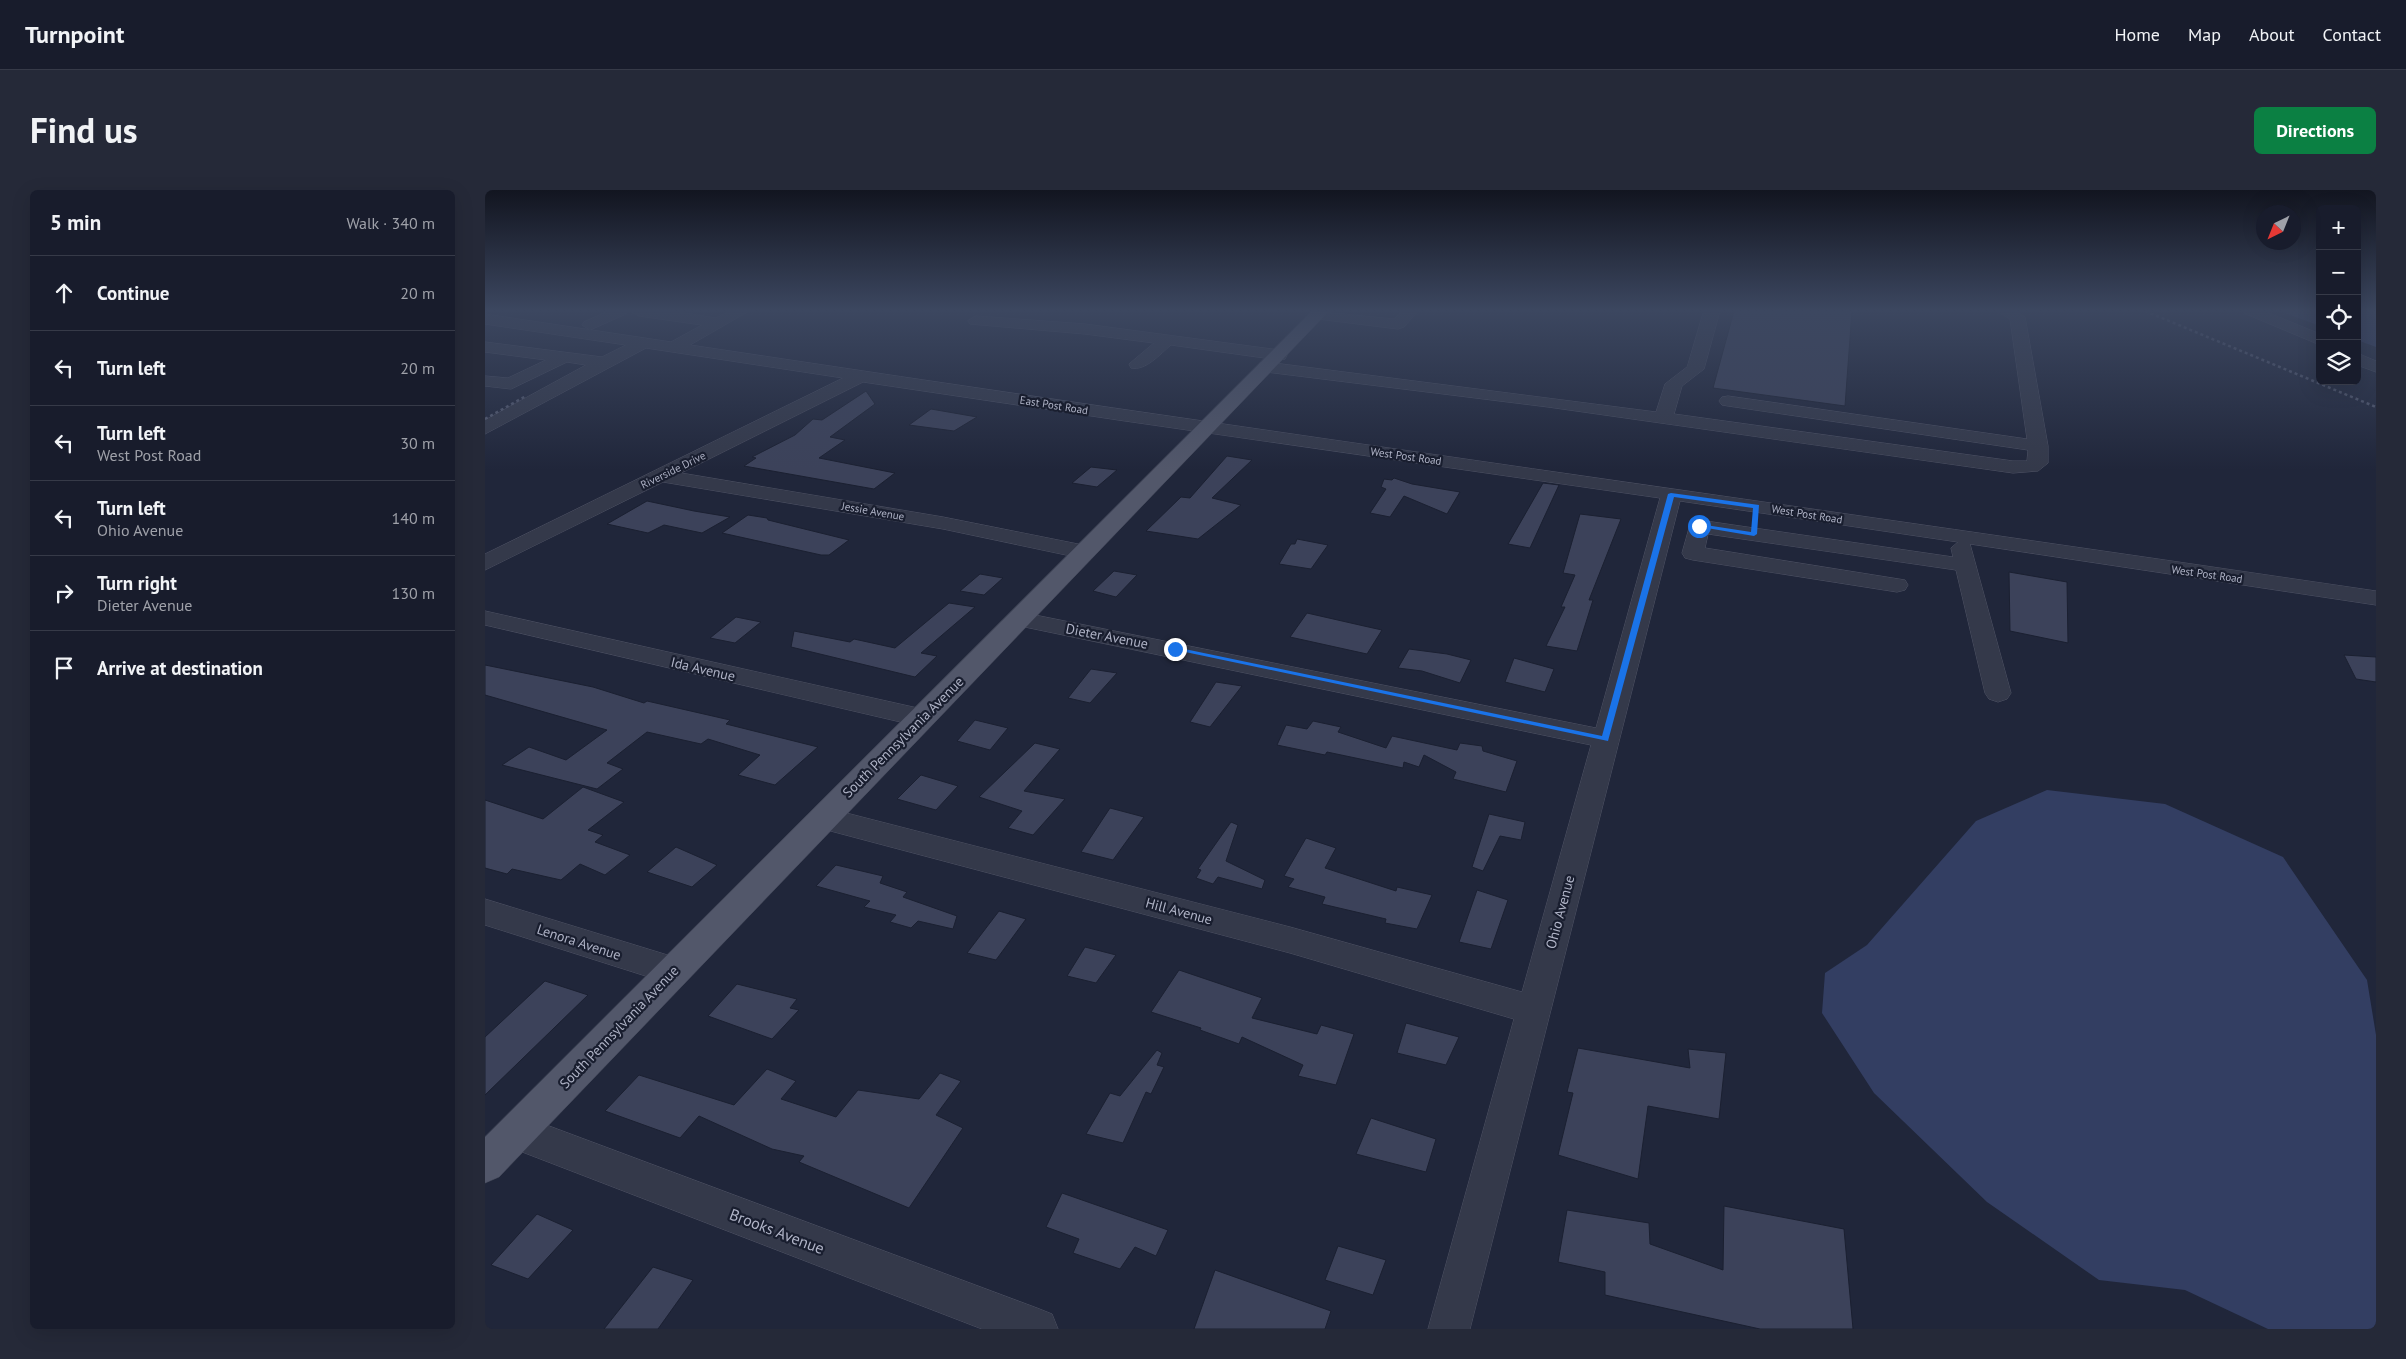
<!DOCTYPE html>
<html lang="en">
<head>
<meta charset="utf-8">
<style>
	body { margin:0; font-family:"PT Sans",sans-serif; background:#252938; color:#f1f3f6 }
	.controls { position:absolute; right:15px; top:15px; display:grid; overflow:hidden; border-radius:8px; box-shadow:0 5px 20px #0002 }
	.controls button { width:45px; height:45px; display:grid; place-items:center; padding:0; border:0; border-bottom:1px solid #363a48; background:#181c2c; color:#f1f3f6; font:25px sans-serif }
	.compass { position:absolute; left:1771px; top:15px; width:45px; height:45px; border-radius:50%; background:#181c2c; box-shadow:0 5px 20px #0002; rotate:223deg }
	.stop { position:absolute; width:15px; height:15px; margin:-11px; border:4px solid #1a73e8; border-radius:50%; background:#fff }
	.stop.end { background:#1a73e8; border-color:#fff; box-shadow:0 1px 5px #0008 }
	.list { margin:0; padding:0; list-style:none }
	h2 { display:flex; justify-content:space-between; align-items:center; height:65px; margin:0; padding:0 20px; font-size:21px }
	h2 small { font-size:16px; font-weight:400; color:#9fa1a9 }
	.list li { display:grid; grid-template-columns:32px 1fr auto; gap:15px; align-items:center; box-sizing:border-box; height:75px; padding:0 20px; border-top:1px solid #363a48 }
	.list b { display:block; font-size:19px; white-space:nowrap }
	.list p { margin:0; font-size:16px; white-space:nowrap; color:#9fa1a9 }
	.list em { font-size:16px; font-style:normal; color:#9fa1a9 }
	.icon { flex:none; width:28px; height:28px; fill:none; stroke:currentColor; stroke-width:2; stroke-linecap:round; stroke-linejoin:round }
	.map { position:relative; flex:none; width:1891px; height:1139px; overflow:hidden; border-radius:8px }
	header { display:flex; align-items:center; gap:30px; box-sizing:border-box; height:70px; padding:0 25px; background:#181c2c; border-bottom:1px solid #363a48 }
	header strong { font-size:24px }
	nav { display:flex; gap:28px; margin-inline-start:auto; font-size:18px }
	.intro { display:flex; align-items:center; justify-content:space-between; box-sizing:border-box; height:120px; padding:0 30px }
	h1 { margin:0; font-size:35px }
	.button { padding:12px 22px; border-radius:8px; background:#0b8043; color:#fff; font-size:18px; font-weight:700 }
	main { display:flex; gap:30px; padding:0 30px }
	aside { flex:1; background:#181c2c; border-radius:8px; box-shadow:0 5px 20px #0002 }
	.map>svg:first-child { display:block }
	.water { fill:#333e62 }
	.building { fill:#3c425a; stroke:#1b2031 }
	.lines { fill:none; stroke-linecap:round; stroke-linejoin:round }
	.minor-casing { stroke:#4f5365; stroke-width:1 }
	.major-casing { stroke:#3d4253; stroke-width:1 }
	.minor { fill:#34394a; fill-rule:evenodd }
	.major { fill:#52576a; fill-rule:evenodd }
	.rail { stroke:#565c71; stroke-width:2.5; stroke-dasharray:3 3; stroke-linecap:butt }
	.route { fill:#1a73e8 }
	.labels { text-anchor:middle; stroke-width:4.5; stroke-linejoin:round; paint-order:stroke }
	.far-street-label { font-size:11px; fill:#afb3c6; stroke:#191e2f }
	.street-label { font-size:14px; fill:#afb3c6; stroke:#191e2f }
	.near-street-label { font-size:16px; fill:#afb3c6; stroke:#191e2f }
</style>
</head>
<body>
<header>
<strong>Turnpoint</strong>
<nav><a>Home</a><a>Map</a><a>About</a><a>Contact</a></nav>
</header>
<div class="intro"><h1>Find us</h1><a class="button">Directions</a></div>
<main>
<aside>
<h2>5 min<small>Walk · 340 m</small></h2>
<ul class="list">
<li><svg class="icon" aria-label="ahead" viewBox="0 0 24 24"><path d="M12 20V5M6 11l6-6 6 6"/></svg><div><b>Continue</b></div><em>20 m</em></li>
<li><svg class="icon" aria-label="left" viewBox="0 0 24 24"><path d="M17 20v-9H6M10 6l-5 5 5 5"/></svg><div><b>Turn left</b></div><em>20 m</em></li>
<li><svg class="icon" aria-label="left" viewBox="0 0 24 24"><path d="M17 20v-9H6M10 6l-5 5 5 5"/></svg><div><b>Turn left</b><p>West Post Road</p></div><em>30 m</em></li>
<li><svg class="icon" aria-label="left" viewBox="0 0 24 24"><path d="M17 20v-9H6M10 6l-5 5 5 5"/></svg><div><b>Turn left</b><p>Ohio Avenue</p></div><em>140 m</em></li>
<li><svg class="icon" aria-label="right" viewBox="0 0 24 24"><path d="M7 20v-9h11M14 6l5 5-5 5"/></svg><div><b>Turn right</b><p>Dieter Avenue</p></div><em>130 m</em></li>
<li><svg class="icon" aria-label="arrive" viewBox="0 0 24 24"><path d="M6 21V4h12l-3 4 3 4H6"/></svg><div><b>Arrive at destination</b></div></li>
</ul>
</aside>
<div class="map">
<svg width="1891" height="1139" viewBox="0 0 1891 1139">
	<rect width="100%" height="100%" fill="#20263a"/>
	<path class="water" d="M1795 121H1835V136Z
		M1872 121H1891V157L1872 150Z
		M1562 600 1680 614 1798 667 1882 790 1891 845V1139H1783L1700 1100 1614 1090 1502 1012 1389 903 1337 823 1340 783 1382 755 1491 631Z"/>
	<path class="building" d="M1249 121H1367L1360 216 1228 198Z
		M381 201 390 214 345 247 360 250 334 268 410 283 389 299 259 276 271 268 267 267 310 245 328 229 337 230Z
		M446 219 492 227 469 241 424 235Z
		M742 266 767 270 727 308 756 315 713 349 661 341 696 307 705 308Z
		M606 277 632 280 612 297 587 293Z
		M909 288 927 294 975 302 962 324 919 306 905 327 885 323 901 299 896 297 899 289 907 290Z
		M1058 293 1074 295 1045 358 1023 354Z
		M162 311 209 321 245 327 217 343 179 335 163 343 122 334Z
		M1095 324 1136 329 1104 410H1108L1092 461 1061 456 1080 417H1076L1090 385 1078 383Z
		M263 325 282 328 283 330 364 350 344 365H336L237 343Z
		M812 349 843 355 826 379 794 374 806 354H810Z
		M629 381 652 385 631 407 608 401Z
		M1524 382 1582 392 1583 453 1525 441Z
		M495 384 518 388 499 405 475 401Z
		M464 413 490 417 436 463 452 466 430 487 306 457 309 441 365 452 369 449 410 458Z
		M822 423 879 436 897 440 882 464 805 447Z
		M251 427 276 432 250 453 225 448Z
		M924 459 962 464 986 470 975 493 937 481 913 478Z
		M1859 465 1891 467V492L1871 489Z
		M1029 468 1069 479 1060 502 1020 492Z
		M0 475 108 497 159 513 162 511 245 530 241 534 333 557 290 595 253 585 275 565 223 549 216 554 162 542 122 573 138 579 112 599 17 575 44 557 81 570 122 540 0 505Z
		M606 479 632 483 605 513 583 508Z
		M731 492 757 496 725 537 705 532Z
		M490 530 523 538 505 560 472 551Z
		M828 531 856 537 853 542 901 558 907 546 972 560 975 553 997 556 998 561 1032 571 1021 602 968 589 971 582 939 565 934 577 919 572 918 578 842 562 840 565 792 555 801 535 822 539Z
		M550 553 575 559 539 601 580 609 548 645 523 638 537 621 494 607Z
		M436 585 473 596 451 620 412 609Z
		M98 597 139 612 103 640 118 645 110 652 145 665 120 685 95 674 76 690 27 679 22 684 0 678V610L58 629Z
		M625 618 659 627 628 670 596 662Z
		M1004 624 1040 632 1036 650 1015 646 998 681 987 677Z
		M746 632 753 635 741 671 780 690 777 699 733 687 728 694 711 688 716 680 713 679Z
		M821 648 851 658 840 678 911 701 912 697 947 705 932 739 900 733 901 729 837 714 840 707 803 697 809 689 799 686Z
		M191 657 232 675 207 697 162 682Z
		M351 675 398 686 395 693 422 702 418 707 472 726 468 739 433 731 426 738 405 732 411 725 379 717 385 711 331 696Z
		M992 700 1023 710 1006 759 974 752Z
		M514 721 541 729 511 770 482 763Z
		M600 757 631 765 611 793 582 786Z
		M694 780 777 808 767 828 832 844 836 835 869 844 851 895 813 886 818 875 757 847 754 854 715 840 716 838 666 822Z
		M60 791 103 805 0 905V847Z
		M252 794 312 809 305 818 314 820 287 849 223 826Z
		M921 833 974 847 961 875 912 863Z
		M1093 858 1205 878 1203 859 1241 863 1234 929 1163 916 1153 989 1073 965 1088 903 1082 902Z
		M672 860 677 863 672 875 679 877 666 904 661 902 638 953 601 944 625 903 635 906Z
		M282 879 311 891 296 909 351 927 373 900 434 909 455 883 476 891 451 925 478 938 424 1018 314 972 319 966 287 959 214 926 195 948 120 921 154 885 249 915Z
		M886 928 951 949 941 982 871 964Z
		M577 1003 683 1040 671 1066 650 1057 635 1079 588 1063 594 1049 561 1037Z
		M1239 1016 1359 1039 1368 1139H1275L1120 1105V1082L1073 1072 1082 1020 1164 1033 1165 1054 1238 1080Z
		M52 1024 88 1040 43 1089 6 1075Z
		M853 1056 901 1070 888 1105 840 1090Z
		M168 1077 208 1090 173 1139H119Z
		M730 1080 846 1121 840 1139H709Z"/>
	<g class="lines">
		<g class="minor-casing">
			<path id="minor" d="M124 121H144L141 124 105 140 97 135 99 132Z
				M146 121H187L231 128 245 121H264L205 155C766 240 1329 318 1891 401V415L1485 354 1526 503 1522 509 1513 512 1504 509 1500 503 1471 380 1223 344 1220 358 1420 390 1423 395 1420 400 1412 402 1208 370 1200 368 1197 363 1206 331 1214 330 1468 367 1466 358 1473 352 1195 311 985 1139H943L1029 829 805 763 338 639 328 636 323 628 328 620 338 617 805 737 1037 802 1106 555 535 436 527 434 523 429 527 424 535 422 1111 538 1175 308 640 231 378 192 196 283 458 327 608 357 611 362 608 367 600 369 458 339 178 292 0 380V364L358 188 161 158 0 244V230L101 175 82 172 26 199 0 196V186L23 188 61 170 0 162V152L117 167 141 155 0 134V124L186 152 217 135 154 126Z
				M827 121 909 129 917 121H933L919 137 913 139 833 129 827 127 825 124Z
				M1219 121H1235L1219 179 1197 196 1189 224 1528 271H1542L1543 260 1243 216 1237 215 1234 211 1237 207 1243 206 1542 249 1525 129 1512 121H1532L1540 127 1563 256V273L1553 281 1528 283 1063 217 781 182 775 181 773 177 775 173 781 172 1171 222 1180 194 1202 177Z
				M1758 121H1779L1835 144V155L1761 124Z
				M491 126 600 134 794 160 800 161 802 165 800 169 794 170 686 155C675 164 661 181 646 178L644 174 669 153 600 144 485 134 483 131Z
				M1872 163 1891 171V182L1872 175Z
				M0 421 437 519 446 522 450 528 446 534 437 537 0 435Z
				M0 709 189 767 201 771 206 781 201 791 189 795 0 735Z
				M32 924 552 1118 567 1124 573 1139H497L32 960 19 955 13 942 19 929Z"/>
		</g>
		<g class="major-casing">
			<path id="major" d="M827 121H844L14 987 0 993V947Z"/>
		</g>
		<use href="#minor" class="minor"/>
		<use href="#major" class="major"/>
		<path class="rail" d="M1660 121 1891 217
			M0 229 41 206"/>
	</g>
	<linearGradient id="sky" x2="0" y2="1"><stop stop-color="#121520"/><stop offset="0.43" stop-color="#3c4760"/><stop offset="1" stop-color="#3c4760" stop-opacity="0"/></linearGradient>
	<rect width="1891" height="280" fill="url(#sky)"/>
	<path class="route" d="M1186 303 1274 315 1272 344 1269 346 1210 336 1214 334 1266 342 1268 318 1189 307 1123 551 686 459 690 457 1117 546 1183 304Z"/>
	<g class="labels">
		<g class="far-street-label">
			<text transform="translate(569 215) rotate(9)" y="4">East Post Road</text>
			<text transform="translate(921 266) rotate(8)" y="4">West Post Road</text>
			<text transform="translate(188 280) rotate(-26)" y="4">Riverside Drive</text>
			<text transform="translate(388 321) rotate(10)" y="4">Jessie Avenue</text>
			<text transform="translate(1322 324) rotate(9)" y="4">West Post Road</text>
			<text transform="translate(1722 384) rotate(8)" y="4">West Post Road</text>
		</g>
		<g class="street-label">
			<text transform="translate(622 446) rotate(11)" y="5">Dieter Avenue</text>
			<text transform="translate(218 479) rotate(13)" y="5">Ida Avenue</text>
			<text transform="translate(418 547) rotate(-45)" y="5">South Pennsylvania Avenue</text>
			<text transform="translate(694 721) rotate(15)" y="5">Hill Avenue</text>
			<text transform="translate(1075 722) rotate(-75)" y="5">Ohio Avenue</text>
			<text transform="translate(94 752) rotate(18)" y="5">Lenora Avenue</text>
			<text transform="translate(134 837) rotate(-46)" y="5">South Pennsylvania Avenue</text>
		</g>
		<g class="near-street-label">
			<text transform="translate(292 1041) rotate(21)" y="6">Brooks Avenue</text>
		</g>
	</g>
</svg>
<div class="controls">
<button>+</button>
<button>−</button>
<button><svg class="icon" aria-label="locate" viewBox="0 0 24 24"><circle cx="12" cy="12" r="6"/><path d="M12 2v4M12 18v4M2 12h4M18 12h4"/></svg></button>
<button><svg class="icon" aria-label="layers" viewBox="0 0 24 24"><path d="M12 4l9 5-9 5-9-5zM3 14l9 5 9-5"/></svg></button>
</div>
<svg class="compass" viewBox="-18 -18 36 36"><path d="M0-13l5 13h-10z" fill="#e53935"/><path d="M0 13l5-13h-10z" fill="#9fa1a9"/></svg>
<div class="stop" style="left:1214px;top:336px"></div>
<div class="stop end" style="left:690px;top:459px"></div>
</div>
</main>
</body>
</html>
